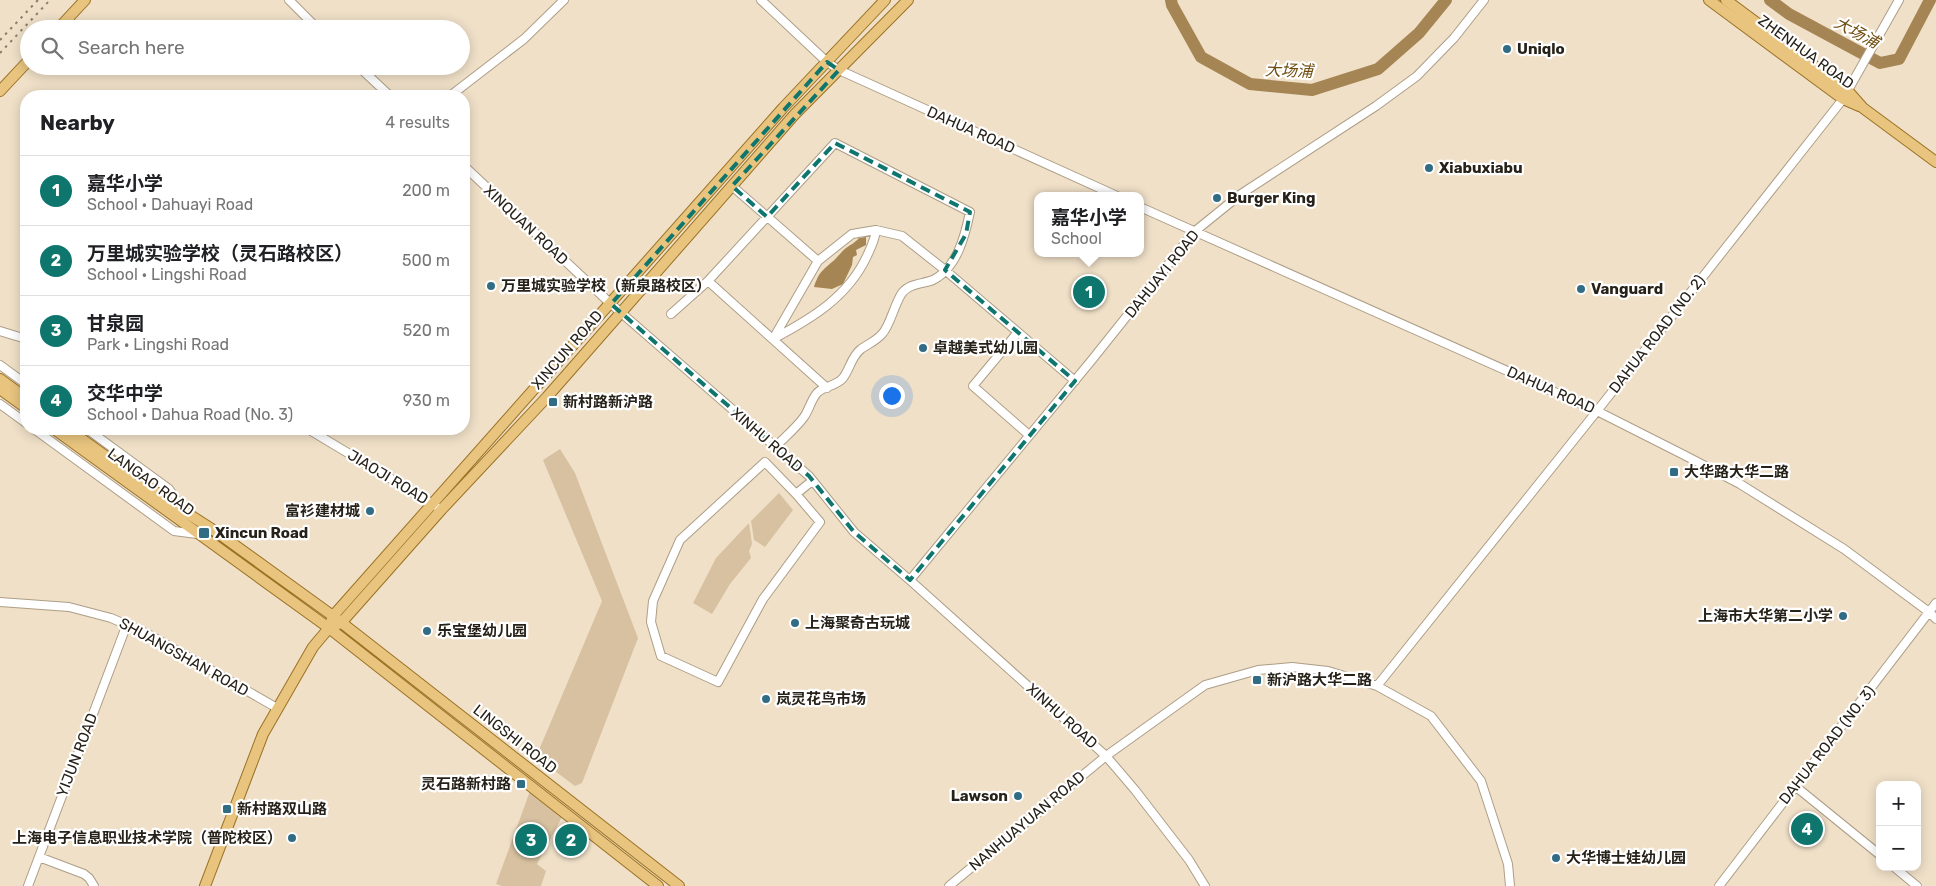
<!DOCTYPE html>
<html lang="en">
<head>
<meta charset="utf-8">
<style>
	body { margin:0; font-family:Rubik,"Noto Sans SC",sans-serif; background:#f2f2f2; color:#202124 }
	.controls { position:absolute; right:15px; bottom:15px; display:grid; overflow:hidden; border-radius:10px; box-shadow:0 2px 12px #0003 }
	.controls button { width:45px; height:45px; display:grid; place-items:center; padding:0; border:0; border-bottom:1px solid #e0e0e0; background:#fff; color:#202124; font:25px sans-serif }
	.you { position:absolute; left:891px; top:395px; width:18px; height:18px; margin:-12px; border:4px solid #fff; border-radius:50%; background:#1a73e8; box-shadow:0 0 0 8px #1a73e833 }
	.badge { display:grid; place-items:center; width:32px; height:32px; border-radius:50%; background:#0f766e; color:#fff; font-size:16px; font-weight:700 }
	.pin { position:absolute; translate:-50% -50%; border:2px solid #fff; box-shadow:0 1px 5px #0006 }
	.popup { position:absolute; left:1034px; top:192px; width:110px; height:65px; box-sizing:border-box; display:grid; place-content:center; border-radius:10px; background:#fff; filter:drop-shadow(0 1px 4px #0005); font-size:16px; white-space:nowrap; color:#757577 }
	.popup b { font-size:19px; color:#202124 }
	.popup::after { content:''; position:absolute; left:50%; top:100%; margin-left:-10px; border:10px solid transparent; border-top-color:#fff }
	.list { margin:0; padding:0; list-style:none }
	h2 { display:flex; justify-content:space-between; align-items:center; height:65px; margin:0; padding:0 20px; font-size:21px }
	h2 small { font-size:16px; font-weight:400; color:#757577 }
	.list li { display:grid; grid-template-columns:32px 1fr auto; gap:15px; align-items:center; box-sizing:border-box; height:70px; padding:0 20px; border-top:1px solid #e0e0e0 }
	.list b { display:block; font-size:19px; white-space:nowrap }
	.list p { margin:0; font-size:16px; white-space:nowrap; color:#757577 }
	.list em { font-size:16px; font-style:normal; color:#757577 }
	.icon { flex:none; width:28px; height:28px; fill:none; stroke:currentColor; stroke-width:2; stroke-linecap:round; stroke-linejoin:round }
	.map { position:relative; flex:none; width:1936px; height:886px; overflow:hidden }
	.search { position:absolute; background:#fff; box-shadow:0 2px 12px #0003; left:20px; top:20px; width:450px; height:55px; display:flex; align-items:center; gap:12px; box-sizing:border-box; padding:0 18px; border-radius:28px; color:#757577; font-size:19px }
	.panel { position:absolute; background:#fff; box-shadow:0 2px 12px #0003; left:20px; top:90px; width:450px; height:345px; border-radius:20px }
	.map>svg:first-child { display:block }
	.green { fill:#d7c1a0 }
	.water { fill:#a58553 }
	.lines { fill:none; stroke-linecap:round; stroke-linejoin:round }
	.river { stroke:#a58553; stroke-width:12 }
	.minor-casing { stroke:#ad9e87; stroke-width:10 }
	.major-casing { stroke:#9b7224; stroke-width:12 }
	.minor { stroke:#fff; stroke-width:8 }
	.major { stroke:#e8c47f; stroke-width:10 }
	.rail { stroke:#877d6d; stroke-width:2; stroke-dasharray:2.5 5; stroke-linecap:butt }
	.marked { fill:none; stroke:#0f766e; stroke-width:4; stroke-dasharray:10 6; stroke-linejoin:round }
	.poi-dot { fill:#316c84; stroke:#fff; stroke-width:2 }
	.labels { text-anchor:middle; stroke-width:4.5; stroke-linejoin:round; paint-order:stroke }
	.poi-label { font-size:15px; font-weight:bold; fill:#272219; stroke:#fff; text-anchor:start }
	.street-label { font-size:15px; fill:#272219; stroke:#fff }
	.water-label { font-size:16px; font-style:italic; fill:#6e4d0f; stroke:#fff }
</style>
</head>
<body>
<div class="map">
<svg width="1936" height="886" viewBox="0 0 1936 886">
	<rect width="100%" height="100%" fill="#f0e0c8"/>
	<path class="green" d="M560 449 575 473 638 638 582 783 575 786 536 757 602 601 543 460Z
		M779 493 793 510 765 547 754 540 751 521Z
		M749 523 752 544 749 551 751 558 730 584 712 614 693 603 716 558Z
		M530 791 562 817 537 864 546 871 541 886H502L496 884Z"/>
	<path class="water" d="M866 237V245L856 250 857 255 853 257 852 265 843 284 832 289 814 287C819 272 822 271 832 262 837 258 841 252 846 248 851 244 855 243 859 238Z"/>
	<g class="lines">
		<path class="river" d="M1171 0 1172 5 1201 57 1250 84 1312 90 1378 69 1419 33 1446 0
			M1770 0 1789 14 1880 63 1899 59 1930 0"/>
		<g class="minor-casing">
			<path id="minor" d="M289 0 318 29
				M761 0 827 62 839 70 1117 196
				M358 66 390 96
				M450 96 524 39 564 0
				M464 166 611 304 809 476 854 532 912 582 1106 756 1135 790 1189 860 1205 886
				M732 186 818 261
				M1140 207 1597 411 1684 455 1740 484 1844 549 1929 612 1936 619
				M671 314 708 281
				M0 331 26 339
				M1018 332 973 386 1029 435
				M773 339 818 261 852 234 876 230 902 236 945 270 1075 381
				M773 339C811 319 848 297 867 256 871 247 875 240 876 230
				M0 365 26 384
				M0 404 26 423
				M34 429 174 531 197 534
				M87 429 169 489 182 508
				M308 429 436 506
				M775 447C785 437 796 428 804 417 809 410 811 400 817 393 823 386 837 386 843 378 850 369 851 357 861 349 868 344 876 341 882 334 890 326 894 305 902 293 910 283 923 284 933 280 957 268 965 236 970 212L835 143 708 281 827 388
				M796 494 820 522 763 599 718 682 661 656 651 622 653 601 680 540 765 462 796 494 812 481
				M910 580 1091 361 1194 232 1241 194 1376 106 1417 76 1454 38 1484 0
				M0 602 69 607 111 618 148 634 277 708
				M1377 686 1597 411 1843 99 1899 0
				M1795 786 1880 855
				M39 857 84 874 89 878 94 886
				M1894 867 1917 886
				M28 886 127 624
				M949 886 1106 756 1205 685 1258 670 1292 667 1328 671 1377 686 1431 716 1481 781 1508 864 1510 886
				M1719 886 1936 603"/>
		</g>
		<g class="major-casing">
			<path id="major" d="M1709 0 1843 99 1859 106
				M1726 0 1848 91 1863 108 1936 162
				M58 29 85 0
				M0 91 29 60
				M0 379 26 398
				M0 389 26 408
				M54 429 329 628 658 886
				M68 429 165 499 218 533 333 616 679 886
				M329 628 341 623 442 509 547 397 795 114 908 0
				M205 886 263 734 313 647 329 628 333 616 783 108 885 0"/>
		</g>
		<use href="#minor" class="minor"/>
		<use href="#major" class="major"/>
		<path class="rail" d="M0 40 38 0
			M0 53 50 0"/>
	</g>
	<path class="marked" d="M827 62 839 70 732 186 767 217 835 143 970 212 966 234 945 270 1075 381 910 580 854 532 809 476 611 304Z"/>
	<g class="poi-dot">
		<circle cx="1507" cy="49" r="5"/>
		<circle cx="1429" cy="168" r="5"/>
		<circle cx="1217" cy="198" r="5"/>
		<circle cx="491" cy="286" r="5"/>
		<circle cx="1581" cy="289" r="5"/>
		<circle cx="923" cy="348" r="5"/>
		<rect x="548" y="397" width="10" height="10" rx="2.5"/>
		<rect x="1669" y="467" width="10" height="10" rx="2.5"/>
		<circle cx="370" cy="511" r="5"/>
		<rect x="198" y="527" width="12" height="12" rx="2.5"/>
		<circle cx="1843" cy="616" r="5"/>
		<circle cx="795" cy="623" r="5"/>
		<circle cx="427" cy="631" r="5"/>
		<rect x="1252" y="675" width="10" height="10" rx="2.5"/>
		<circle cx="766" cy="699" r="5"/>
		<rect x="516" y="779" width="10" height="10" rx="2.5"/>
		<circle cx="1018" cy="796" r="5"/>
		<rect x="222" y="804" width="10" height="10" rx="2.5"/>
		<circle cx="292" cy="838" r="5"/>
		<circle cx="1556" cy="858" r="5"/>
	</g>
	<g class="labels">
		<g class="poi-label">
			<text x="1517" y="54">Uniqlo</text>
			<text x="1439" y="173">Xiabuxiabu</text>
			<text x="1227" y="203">Burger King</text>
			<text x="501" y="291">万里城实验学校（新泉路校区）</text>
			<text x="1591" y="294">Vanguard</text>
			<text x="933" y="353">卓越美式幼儿园</text>
			<text x="563" y="407">新村路新沪路</text>
			<text x="1684" y="477">大华路大华二路</text>
			<text x="360" y="516" text-anchor="end">富衫建材城</text>
			<text x="215" y="538">Xincun Road</text>
			<text x="1833" y="621" text-anchor="end">上海市大华第二小学</text>
			<text x="805" y="628">上海聚奇古玩城</text>
			<text x="437" y="636">乐宝堡幼儿园</text>
			<text x="1267" y="685">新沪路大华二路</text>
			<text x="776" y="704">岚灵花鸟市场</text>
			<text x="511" y="789" text-anchor="end">灵石路新村路</text>
			<text x="1008" y="801" text-anchor="end">Lawson</text>
			<text x="237" y="814">新村路双山路</text>
			<text x="282" y="843" text-anchor="end">上海电子信息职业技术学院（普陀校区）</text>
			<text x="1566" y="863">大华博士娃幼儿园</text>
		</g>
		<g class="street-label">
			<text transform="translate(1806 52) rotate(36)" y="5">ZHENHUA ROAD</text>
			<text transform="translate(971 130) rotate(24)" y="5">DAHUA ROAD</text>
			<text transform="translate(526 225) rotate(43)" y="5">XINQUAN ROAD</text>
			<text transform="translate(1162 274) rotate(-51)" y="5">DAHUAYI ROAD</text>
			<text transform="translate(1657 334) rotate(-52)" y="5">DAHUA ROAD (NO. 2)</text>
			<text transform="translate(567 350) rotate(-49)" y="5">XINCUN ROAD</text>
			<text transform="translate(1551 390) rotate(24)" y="5">DAHUA ROAD</text>
			<text transform="translate(767 440) rotate(41)" y="5">XINHU ROAD</text>
			<text transform="translate(388 477) rotate(31)" y="5">JIAOJI ROAD</text>
			<text transform="translate(151 482) rotate(36)" y="5">LANGAO ROAD</text>
			<text transform="translate(184 657) rotate(29)" y="5">SHUANGSHAN ROAD</text>
			<text transform="translate(1062 716) rotate(42)" y="5">XINHU ROAD</text>
			<text transform="translate(515 739) rotate(38)" y="5">LINGSHI ROAD</text>
			<text transform="translate(1827 745) rotate(-52)" y="5">DAHUA ROAD (NO. 3)</text>
			<text transform="translate(77 755) rotate(-69)" y="5">YIJUN ROAD</text>
			<text transform="translate(1027 821) rotate(-40)" y="5">NANHUAYUAN ROAD</text>
		</g>
		<g class="water-label">
			<text transform="translate(1857 32) rotate(28)" y="6">大场浦</text>
			<text transform="translate(1289 70) rotate(2)" y="6">大场浦</text>
		</g>
	</g>
</svg>
<div class="controls">
<button>+</button>
<button>−</button>
</div>
<div class="you"></div>
<div class="pin badge" style="left:1089px;top:292px">1</div>
<div class="popup"><b>嘉华小学</b>School</div>
<div class="pin badge" style="left:571px;top:840px">2</div>
<div class="pin badge" style="left:531px;top:840px">3</div>
<div class="pin badge" style="left:1807px;top:829px">4</div>
<div class="search"><svg class="icon" aria-label="search" viewBox="0 0 24 24"><circle cx="10" cy="10" r="6"/><path d="M15 15l6 6"/></svg>Search here</div>
<section class="panel">
<h2>Nearby<small>4 results</small></h2>
<ul class="list">
<li><span class="badge">1</span><div><b>嘉华小学</b><p>School · Dahuayi Road</p></div><em>200 m</em></li>
<li><span class="badge">2</span><div><b>万里城实验学校（灵石路校区）</b><p>School · Lingshi Road</p></div><em>500 m</em></li>
<li><span class="badge">3</span><div><b>甘泉园</b><p>Park · Lingshi Road</p></div><em>520 m</em></li>
<li><span class="badge">4</span><div><b>交华中学</b><p>School · Dahua Road (No. 3)</p></div><em>930 m</em></li>
</ul>
</section>
</div>
</body>
</html>
